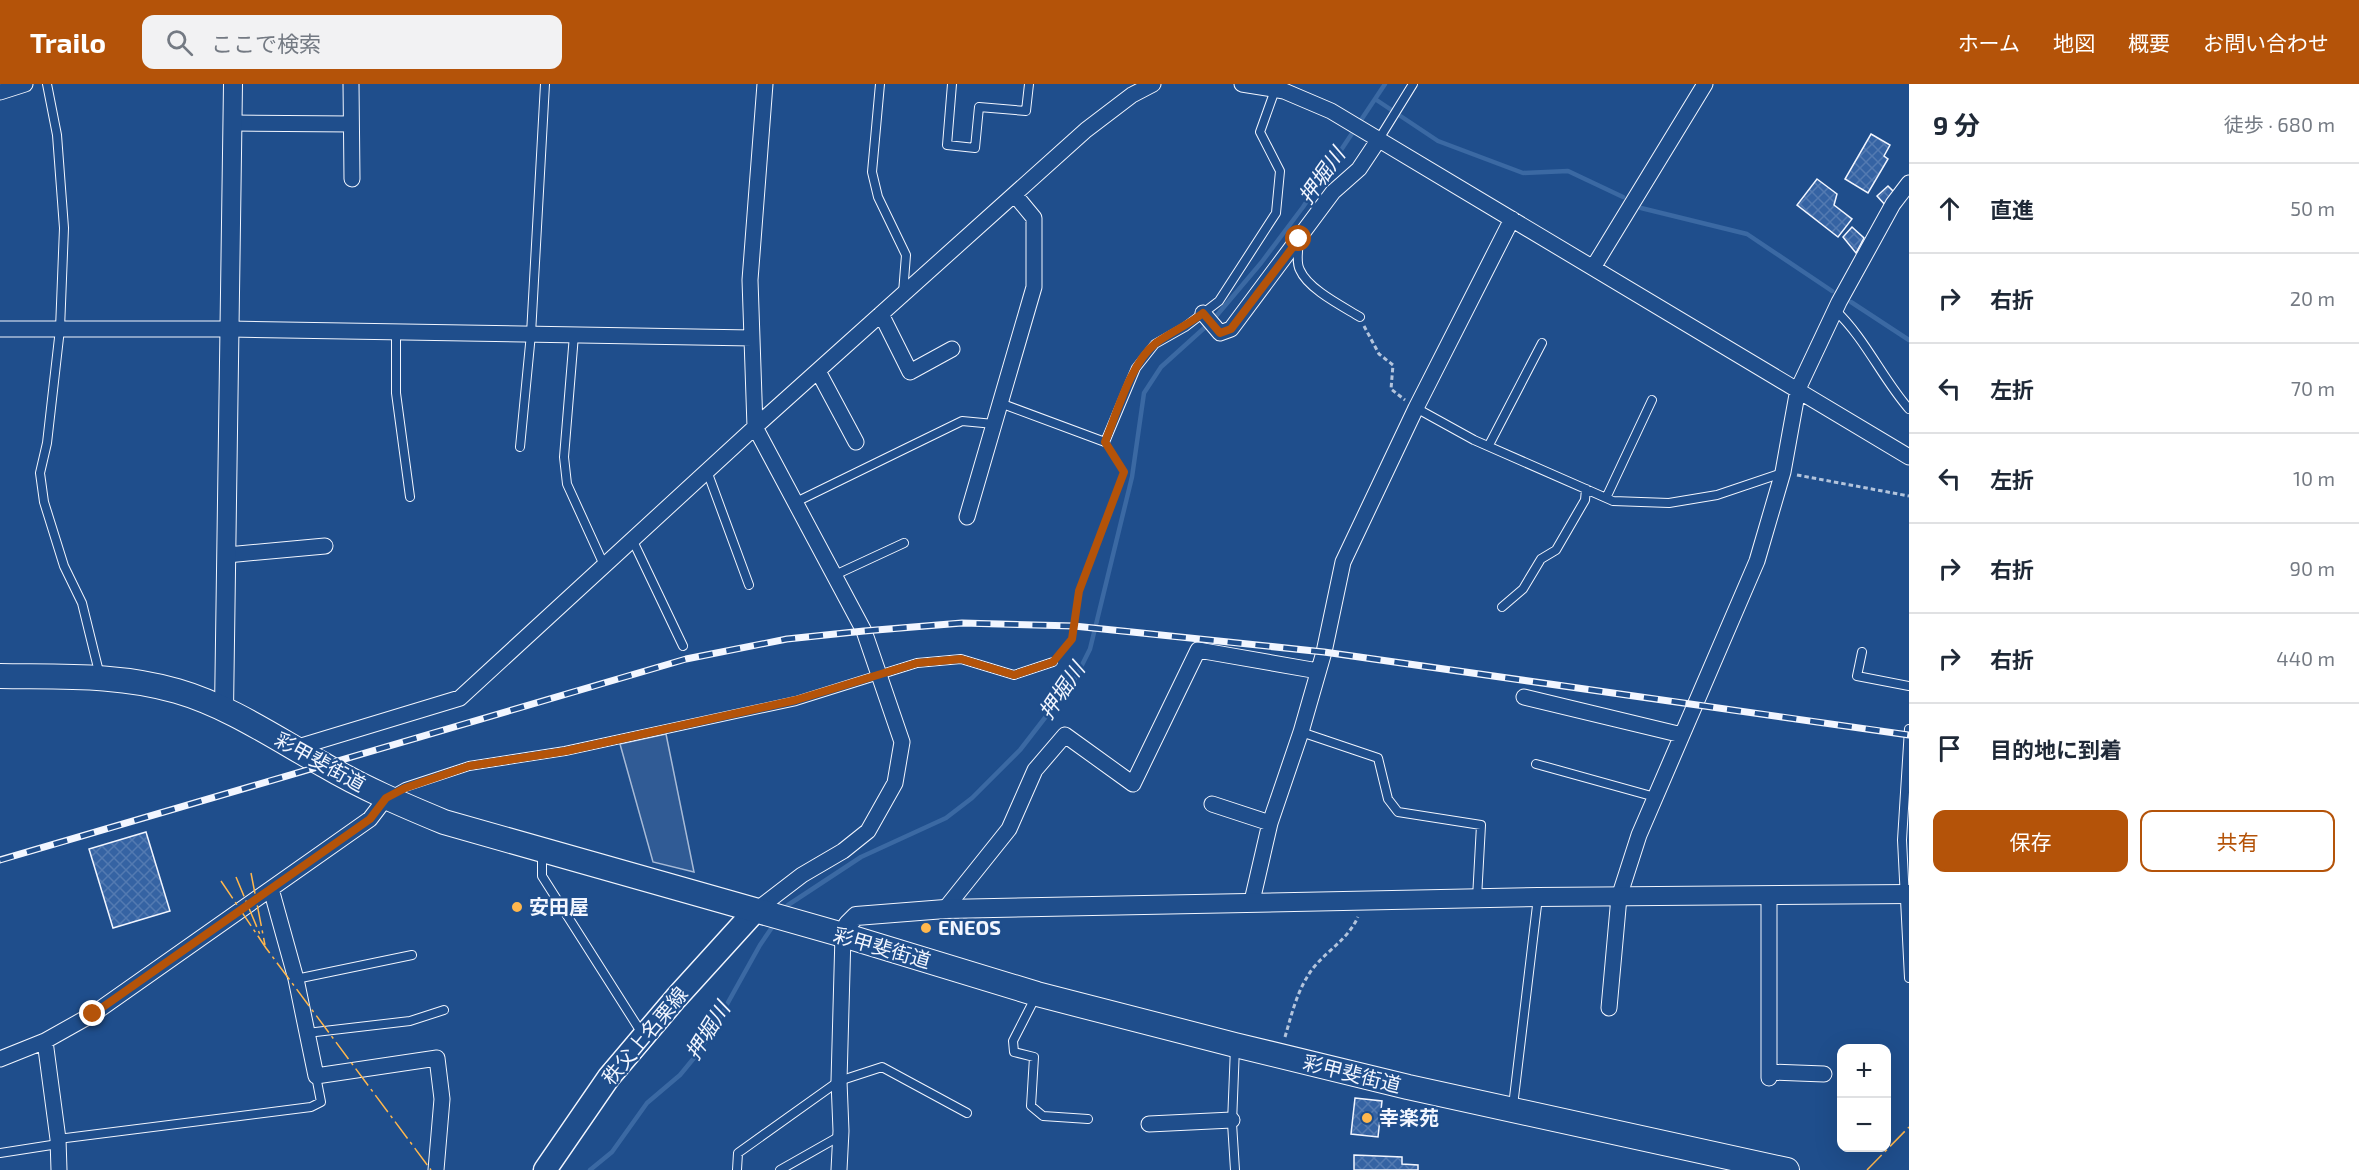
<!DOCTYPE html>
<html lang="ja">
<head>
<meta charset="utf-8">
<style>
	body { margin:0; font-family:"Exo 2","Noto Sans JP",sans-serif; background:#f2f2f3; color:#1f2937 }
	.controls { position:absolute; right:18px; bottom:18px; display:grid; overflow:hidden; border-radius:12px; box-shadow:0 6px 24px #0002 }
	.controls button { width:54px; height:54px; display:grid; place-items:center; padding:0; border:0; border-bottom:2px solid #e0e1e3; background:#fff; color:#1f2937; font:30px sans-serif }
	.stop { position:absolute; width:18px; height:18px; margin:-14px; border:4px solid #b45309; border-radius:50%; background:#fff }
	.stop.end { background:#b45309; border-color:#fff; box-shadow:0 2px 6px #0008 }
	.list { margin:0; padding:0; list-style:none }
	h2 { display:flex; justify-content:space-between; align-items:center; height:78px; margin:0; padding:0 24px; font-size:26px }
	h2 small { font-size:20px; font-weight:400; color:#747a83 }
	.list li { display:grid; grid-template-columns:39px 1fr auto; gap:18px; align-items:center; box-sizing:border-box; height:90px; padding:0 24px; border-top:2px solid #e0e1e3 }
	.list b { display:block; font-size:22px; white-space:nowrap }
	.list em { font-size:20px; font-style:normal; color:#747a83 }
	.actions { display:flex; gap:12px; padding:18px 24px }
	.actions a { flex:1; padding:14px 0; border:2px solid #b45309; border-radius:12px; text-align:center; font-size:21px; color:#b45309 }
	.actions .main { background:#b45309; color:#fff }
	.icon { flex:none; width:33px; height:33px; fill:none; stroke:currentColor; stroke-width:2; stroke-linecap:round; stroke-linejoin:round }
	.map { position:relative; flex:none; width:1909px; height:1086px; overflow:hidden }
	header { display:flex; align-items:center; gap:36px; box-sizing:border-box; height:84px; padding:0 30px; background:#b45309; color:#fff }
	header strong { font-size:28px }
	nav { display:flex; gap:33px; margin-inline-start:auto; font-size:21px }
	.search { width:420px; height:54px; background:#f2f2f3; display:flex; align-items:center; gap:15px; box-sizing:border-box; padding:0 21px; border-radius:12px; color:#747a83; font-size:22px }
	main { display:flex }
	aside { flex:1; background:#fff }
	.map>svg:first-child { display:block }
	.parking { fill:#305b95; stroke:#a8bbd7; stroke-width:1.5 }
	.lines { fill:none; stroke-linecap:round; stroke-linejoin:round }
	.stream { stroke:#3b69a3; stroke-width:4.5 }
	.building { fill:url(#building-cross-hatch); stroke:#f2f6ff; stroke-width:1.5 }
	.service-casing { stroke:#f2f6ff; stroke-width:10 }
	.minor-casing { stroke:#f2f6ff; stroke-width:17 }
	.tertiary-casing { stroke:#f2f6ff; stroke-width:20 }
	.primary-casing { stroke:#f2f6ff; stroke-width:25 }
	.trunk-casing { stroke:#f2f6ff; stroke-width:26 }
	.path { stroke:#b3c4dc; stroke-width:3; stroke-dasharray:4.5 3; stroke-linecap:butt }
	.service { stroke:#1f4e8c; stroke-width:8 }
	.minor { stroke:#1f4e8c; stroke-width:15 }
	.tertiary { stroke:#1f4e8c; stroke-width:18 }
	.primary { stroke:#1f4e8c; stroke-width:22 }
	.trunk { stroke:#1f4e8c; stroke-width:24 }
	.rail-casing { stroke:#f2f6ff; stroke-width:7 }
	.rail { stroke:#1f4e8c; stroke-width:4.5; stroke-dasharray:14; stroke-linecap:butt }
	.power { stroke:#ffb74d; stroke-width:1.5; stroke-dasharray:21 4.5 3 4.5; stroke-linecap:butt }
	.route { stroke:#b45309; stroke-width:8 }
	.poi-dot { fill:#ffb74d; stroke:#1f4e8c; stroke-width:2 }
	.labels { text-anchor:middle; stroke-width:4.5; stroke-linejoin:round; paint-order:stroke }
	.street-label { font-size:20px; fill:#f2f6ff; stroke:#1f4e8c }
	.poi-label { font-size:20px; font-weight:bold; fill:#f2f6ff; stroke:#1f4e8c; text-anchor:start }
	.water-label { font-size:21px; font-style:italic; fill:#f2f6ff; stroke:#1f4e8c }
</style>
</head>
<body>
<header>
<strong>Trailo</strong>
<div class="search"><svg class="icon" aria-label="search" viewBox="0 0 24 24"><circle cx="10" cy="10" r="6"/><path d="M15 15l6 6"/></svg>ここで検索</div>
<nav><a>ホーム</a><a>地図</a><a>概要</a><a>お問い合わせ</a></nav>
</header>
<main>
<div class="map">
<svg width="1909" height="1086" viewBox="0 0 1909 1086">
	<defs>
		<pattern id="building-cross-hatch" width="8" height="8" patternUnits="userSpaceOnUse" patternTransform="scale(1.5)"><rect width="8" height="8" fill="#3563a3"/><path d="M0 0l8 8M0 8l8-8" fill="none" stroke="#537ab1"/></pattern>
	</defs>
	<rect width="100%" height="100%" fill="#1f4e8c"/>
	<path class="parking" d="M666 650 694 788 653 778 620 660Z"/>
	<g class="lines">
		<path class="stream" d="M1375 15 1438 57 1523 89 1568 87 1623 113
			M1641 124 1747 150 1832 207
			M1851 218 1909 256
			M783 827 788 821 861 773 946 734 972 714 1020 666 1075 595 1090 565 1132 393 1144 309 1161 283 1212 237 1261 179 1303 123 1385 0
			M590 1086 612 1068 647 1019 680 991 694 974 711 949 760 861 775 839"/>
	</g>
	<path class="building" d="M1871 50 1890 61 1884 72 1888 75 1868 109 1845 95Z
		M1817 95 1837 110 1834 121 1852 135 1838 153 1797 121Z
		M1888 102 1895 109 1887 123 1877 112Z
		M1852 143 1864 154 1856 169 1843 153Z
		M146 748 170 827 113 844 89 765Z
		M1355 1014 1382 1017 1378 1053 1351 1050Z
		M1354 1071 1402 1073V1080L1418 1081V1086H1354Z"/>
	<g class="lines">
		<g class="service-casing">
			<path id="service" d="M47 0 57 51 64 144 60 245 47 359 40 389 44 418 64 482 82 519 100 592
				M880 0 872 88 878 113 906 171 903 209
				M952 0 947 61 975 64 979 23 1026 27 1029 0
				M1379 55 1413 0
				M1299 158C1298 166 1296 179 1300 186 1308 205 1342 222 1360 233
				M1835 226C1865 254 1882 294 1909 325
				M396 248V309L410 413
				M574 251 564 373 567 400 604 481
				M1000 319 1105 358 1136 284 1155 260 1185 243 1219 217 1276 129 1280 87 1260 48 1275 6
				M1416 324 1474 356 1613 417 1669 419 1717 411 1782 389
				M1489 361 1542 259
				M520 363 531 250 545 0
				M707 387 749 501
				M1606 414 1652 316
				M796 418 962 337 994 340
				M632 455 683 562
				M835 491 904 459
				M1502 523 1523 505 1541 475 1556 466 1585 416 1586 405
				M1862 568 1857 592 1909 602
				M1909 645 1902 756 1909 894
				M1301 648 1378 674 1388 715 1398 728 1481 741 1477 814
				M1536 680 1655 713
				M391 711 405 703 469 682 565 667 796 617 917 579 961 575 1014 591 1053 578
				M542 770V792L643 951
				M296 895 412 871
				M1035 914 1013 957 1014 968 1034 973 1031 1022 1043 1032 1088 1035
				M307 949 410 937 444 926
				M1513 1022 1538 813
				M58 1055 311 1023 321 1018 316 992
				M0 1069 58 1060
				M737 1086 738 1069 839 997 882 983 967 1029
				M780 1086 840 1052
				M1235 1086 1232 1039 1235 963"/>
		</g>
		<g class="minor-casing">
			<path id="minor" d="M351 0 352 95
				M1242 0 1284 7 1331 27 1909 373
				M0 8 25 0
				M233 39 351 40
				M1594 182 1705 0
				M1203 229 1220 249 1231 245 1333 108 1359 85 1379 55
				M881 230 910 288 952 265
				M0 245H230L752 254
				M818 287 856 358
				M967 433 1034 203V134L1015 111
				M227 471 325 462
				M1524 613 1682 651
				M295 664 460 614 755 343 1086 46 1132 11 1153 0
				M1212 720 1270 739
				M271 805 296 895 316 992 437 974 442 1015 436 1086
				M1252 817 1270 739 1301 648 1324 568 1343 478 1416 324 1512 135
				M945 825 1009 745 1035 686 1065 651 1133 700 1198 566 1318 587
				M755 827 802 791 843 767 868 747 895 699 902 658 864 547 755 343 750 196 765 0
				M1609 924 1619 813 1639 751 1757 477 1783 388 1798 305 1839 218 1893 120 1909 99
				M45 957 58 1055 59 1086
				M0 975 45 957 93 930 370 735 386 714
				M1769 988 1824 990
				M1769 994V812
				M1149 1040 1232 1036
				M839 1086 841 1047 839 997 843 851"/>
		</g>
		<g class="tertiary-casing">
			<path id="tertiary" d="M224 626 233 0
				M843 851 848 840 856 832 945 825 1538 813 1909 810"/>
		</g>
		<g class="primary-casing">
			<path id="primary" d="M545 1086 609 993 676 914 755 827"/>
		</g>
		<g class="trunk-casing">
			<path id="trunk" d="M0 592C60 593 119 590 177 607 229 622 277 655 324 681 363 704 403 721 444 738L843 851 1037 910 1235 961 1408 1003 1787 1086"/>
		</g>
		<path class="path" d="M1364 242 1379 270 1393 281 1391 305 1405 316
			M1797 391 1909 412
			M1061 569 1072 555 1079 507 1124 388 1111 367
			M1285 953C1292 929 1298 903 1314 883 1330 864 1347 856 1358 833"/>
		<use href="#service" class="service"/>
		<use href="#minor" class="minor"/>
		<use href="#tertiary" class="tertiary"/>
		<use href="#primary" class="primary"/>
		<use href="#trunk" class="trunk"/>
		<g class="rail-casing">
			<path id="rail" d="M0 776 686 575 787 555 864 547 962 539 1074 542 1324 568 1909 651"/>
		</g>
		<use href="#rail" class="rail"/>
		<path class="power" d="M251 789 265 861
			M236 793 261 853
			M221 797 266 864 431 1086
			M1867 1086 1909 1043"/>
	</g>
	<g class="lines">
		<path class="route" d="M93 930 370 735 386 714 405 704 469 682 566 667 796 616 917 579 961 575 1014 591 1053 578 1072 555 1079 507 1124 388 1105 358C1117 329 1131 278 1156 259 1171 248 1188 241 1203 229L1220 249 1231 245 1299 155"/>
	</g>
	<g class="poi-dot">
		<circle cx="517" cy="823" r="6"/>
		<circle cx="926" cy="844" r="6"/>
		<circle cx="1367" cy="1034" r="6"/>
	</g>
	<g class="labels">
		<g class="street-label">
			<text transform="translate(320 678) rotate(29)" y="7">彩甲斐街道</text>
			<text transform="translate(882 864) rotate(16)" y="7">彩甲斐街道</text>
			<text transform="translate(645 952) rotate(-50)" y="7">秩父上名栗線</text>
			<text transform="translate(1352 990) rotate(14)" y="7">彩甲斐街道</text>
		</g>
		<g class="poi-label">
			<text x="529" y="830">安田屋</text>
			<text x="938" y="851">ENEOS</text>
			<text x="1379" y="1041">幸楽苑</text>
		</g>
		<g class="water-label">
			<text transform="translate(1322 92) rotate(-55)" y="7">押堀川</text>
			<text transform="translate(1062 607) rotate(-56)" y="7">押堀川</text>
			<text transform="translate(708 947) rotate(-58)" y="7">押堀川</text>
		</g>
	</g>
</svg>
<div class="controls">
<button>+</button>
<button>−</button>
</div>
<div class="stop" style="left:1299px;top:155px"></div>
<div class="stop end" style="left:93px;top:930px"></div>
</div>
<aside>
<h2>9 分<small>徒歩 · 680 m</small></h2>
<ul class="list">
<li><svg class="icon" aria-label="ahead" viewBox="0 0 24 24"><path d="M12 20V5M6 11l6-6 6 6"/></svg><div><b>直進</b></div><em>50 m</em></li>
<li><svg class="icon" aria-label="right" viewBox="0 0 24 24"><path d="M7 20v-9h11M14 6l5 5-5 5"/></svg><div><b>右折</b></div><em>20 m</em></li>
<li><svg class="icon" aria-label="left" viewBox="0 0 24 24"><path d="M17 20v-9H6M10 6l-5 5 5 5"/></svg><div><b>左折</b></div><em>70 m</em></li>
<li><svg class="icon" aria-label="left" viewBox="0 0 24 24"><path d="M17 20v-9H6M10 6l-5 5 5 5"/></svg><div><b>左折</b></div><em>10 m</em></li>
<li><svg class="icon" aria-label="right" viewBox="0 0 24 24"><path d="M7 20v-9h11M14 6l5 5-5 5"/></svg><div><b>右折</b></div><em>90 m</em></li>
<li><svg class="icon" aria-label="right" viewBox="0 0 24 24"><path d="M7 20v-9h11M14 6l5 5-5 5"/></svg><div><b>右折</b></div><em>440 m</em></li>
<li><svg class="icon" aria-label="arrive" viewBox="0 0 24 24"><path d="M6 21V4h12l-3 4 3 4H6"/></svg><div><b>目的地に到着</b></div></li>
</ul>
<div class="actions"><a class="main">保存</a><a>共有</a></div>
</aside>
</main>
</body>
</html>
